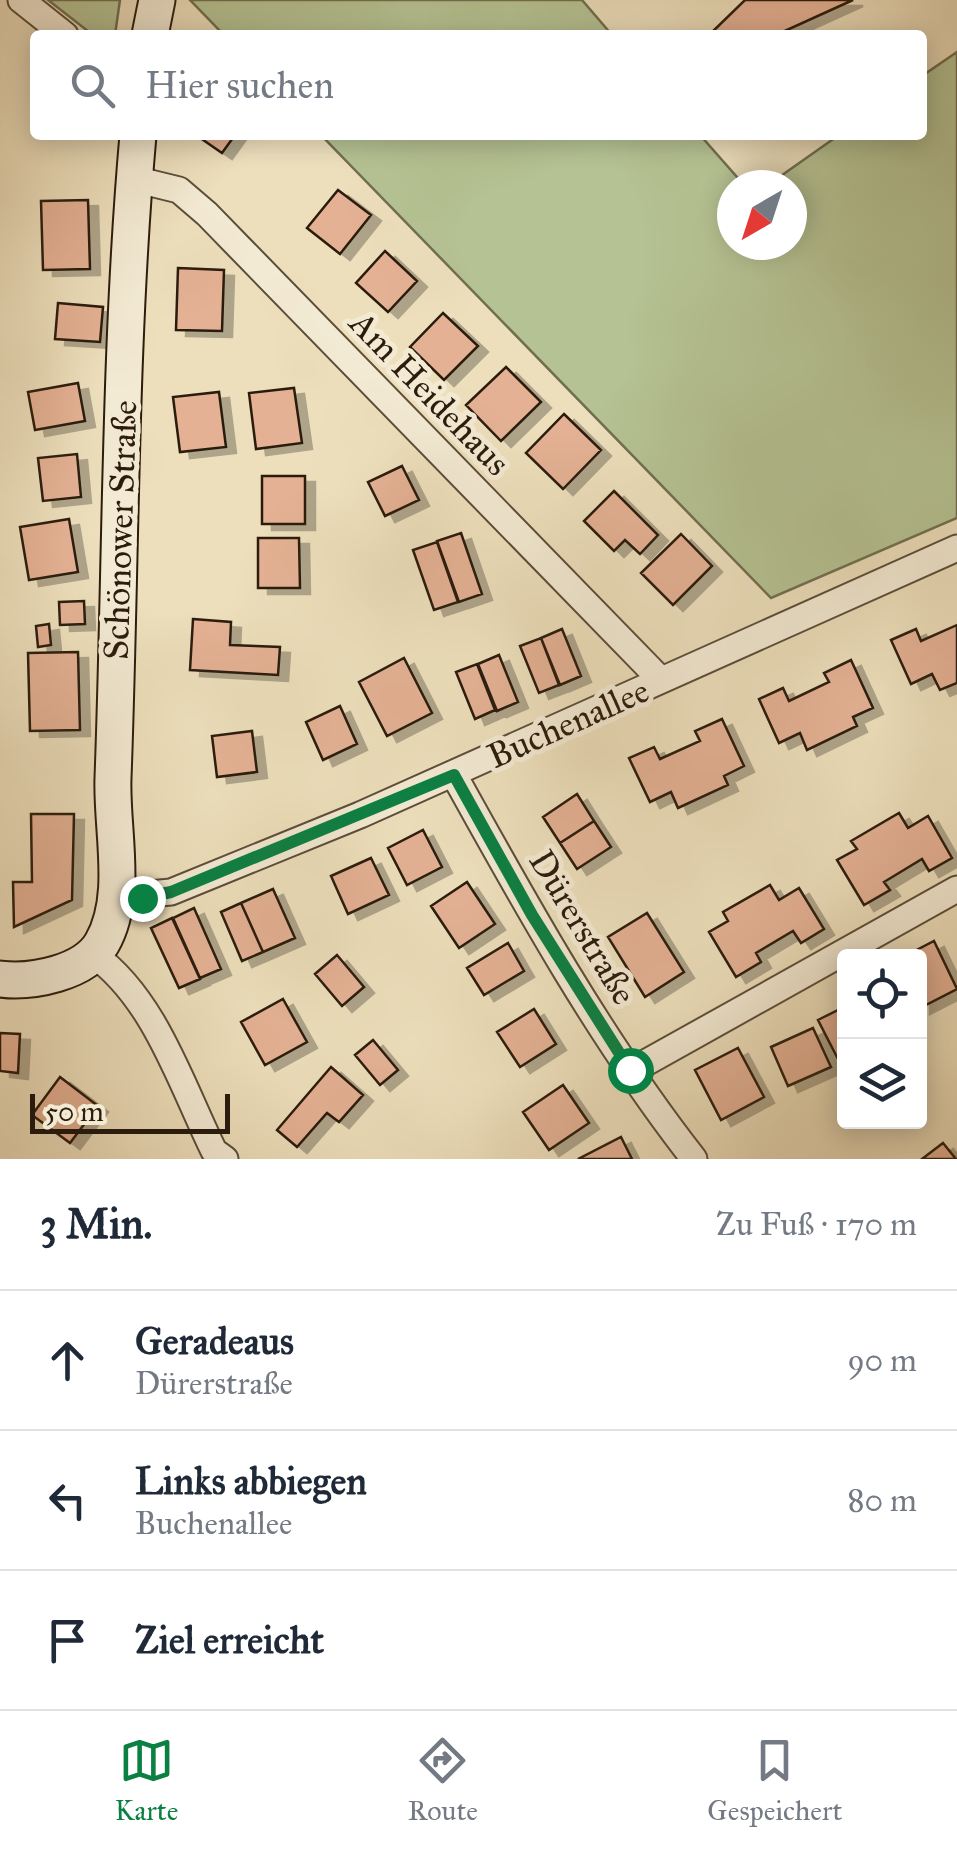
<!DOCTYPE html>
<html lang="de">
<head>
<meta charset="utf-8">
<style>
	body { margin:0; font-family:"IM FELL Great Primer",serif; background:#f6f6f7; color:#1f2937 }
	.controls { position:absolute; right:30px; bottom:30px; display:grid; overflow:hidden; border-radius:10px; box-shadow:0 5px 25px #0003 }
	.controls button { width:90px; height:90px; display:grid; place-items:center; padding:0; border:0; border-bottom:2px solid #e0e1e3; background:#fff; color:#1f2937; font:50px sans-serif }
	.compass { position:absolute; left:717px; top:170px; width:90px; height:90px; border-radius:50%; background:#fff; box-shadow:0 5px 25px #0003; rotate:219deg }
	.scale { position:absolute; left:30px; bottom:25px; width:200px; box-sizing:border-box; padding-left:10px; border:5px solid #2c1c0d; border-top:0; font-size:28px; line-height:35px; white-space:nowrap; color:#2c1c0d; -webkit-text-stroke:8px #f3ead3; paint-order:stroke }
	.stop { position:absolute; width:30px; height:30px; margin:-22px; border:8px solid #0b8043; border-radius:50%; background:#fff }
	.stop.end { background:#0b8043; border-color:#fff; box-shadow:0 2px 10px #0008 }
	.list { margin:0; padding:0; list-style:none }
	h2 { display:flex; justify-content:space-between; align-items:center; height:130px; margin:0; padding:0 40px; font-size:42px }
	h2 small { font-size:32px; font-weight:400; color:#747a83 }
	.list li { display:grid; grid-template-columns:65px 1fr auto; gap:30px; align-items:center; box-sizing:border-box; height:140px; padding:0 40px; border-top:2px solid #e0e1e3 }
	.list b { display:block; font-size:38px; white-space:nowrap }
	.list p { margin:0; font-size:32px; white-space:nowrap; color:#747a83 }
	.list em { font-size:32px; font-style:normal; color:#747a83 }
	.icon { flex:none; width:55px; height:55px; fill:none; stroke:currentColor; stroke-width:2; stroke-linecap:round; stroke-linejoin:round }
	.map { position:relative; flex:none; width:957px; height:1159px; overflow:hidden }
	.search { position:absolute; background:#fff; box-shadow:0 5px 25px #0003; left:30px; right:30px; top:30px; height:110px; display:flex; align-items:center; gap:25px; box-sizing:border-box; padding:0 35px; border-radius:10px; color:#747a83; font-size:38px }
	.sheet { height:550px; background:#fff }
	nav { display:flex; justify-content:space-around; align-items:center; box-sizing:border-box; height:140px; border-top:2px solid #e0e1e3; background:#fff; font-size:28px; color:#747a83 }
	nav a { display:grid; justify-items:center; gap:5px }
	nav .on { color:#0b8043 }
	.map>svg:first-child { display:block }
	.green { fill:#b5c293; stroke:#706f50; stroke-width:2.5 }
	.building { fill:#e4b194; stroke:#2c1c0d; stroke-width:2.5; filter:url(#shadow) }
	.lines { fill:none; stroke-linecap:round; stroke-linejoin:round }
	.street-casing { stroke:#5c4d39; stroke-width:29 }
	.secondary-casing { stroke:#2c1c0d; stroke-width:39 }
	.street { stroke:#f3ead3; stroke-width:25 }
	.secondary { stroke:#f3ead3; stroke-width:35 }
	.route { stroke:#0b8043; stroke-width:12 }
	.labels { text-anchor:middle; stroke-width:10; stroke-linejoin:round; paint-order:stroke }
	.street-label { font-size:35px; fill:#2c1c0d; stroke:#f3ead3 }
</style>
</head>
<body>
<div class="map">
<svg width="957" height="1159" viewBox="0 0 957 1159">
	<defs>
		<filter id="shadow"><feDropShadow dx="10" dy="6" stdDeviation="0" flood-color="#0004"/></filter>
	</defs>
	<rect width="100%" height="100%" fill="#eddfbc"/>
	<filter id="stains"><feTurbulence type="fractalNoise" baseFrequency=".002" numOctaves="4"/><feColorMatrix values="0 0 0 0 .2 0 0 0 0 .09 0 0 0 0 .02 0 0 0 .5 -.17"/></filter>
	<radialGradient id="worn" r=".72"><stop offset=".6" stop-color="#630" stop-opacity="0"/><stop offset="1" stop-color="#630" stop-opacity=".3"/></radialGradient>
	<path class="green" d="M48 0H120L115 35H93Z
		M190 0H582L612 35H224Z
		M957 52V518L771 598 321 135H700L744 185H732V245H792V185H768L839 135H922V76Z"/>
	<path class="building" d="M745 0H853L776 35H709Z
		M196 135H235L222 153Z
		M338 190 371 215 340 254 307 228Z
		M88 200 90 269 43 270 41 201Z
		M385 251 417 281 388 312 356 283Z
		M178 268 224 270 222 331 176 330Z
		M58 303 103 307 100 342 55 339Z
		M443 313 478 346 444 380 410 347Z
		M506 367 541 402 501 441 466 405Z
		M78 383 85 421 35 430 28 392Z
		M294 388 302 443 256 449 249 393Z
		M219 392 226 447 180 452 173 397Z
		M564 414 601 450 563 489 526 453Z
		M77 454 81 497 43 501 38 458Z
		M402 466 419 500 385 516 368 482Z
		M262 476H305V524H262Z
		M614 491 658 535 640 554 625 540 614 551 584 521Z
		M69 519 78 572 29 580 20 527Z
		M461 533 482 594 459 602 437 541Z
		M681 534 712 566 673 605 641 573Z
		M258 538H299L300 588H258Z
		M437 542 458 602 434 610 413 550Z
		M84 601 85 624 60 625 59 602Z
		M193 619 231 622 230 645 280 647 278 675 190 670Z
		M49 624 51 645 38 647 36 626Z
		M957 625V683L940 690 932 674 911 684 891 640 916 629 921 641Z
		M562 629 581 676 560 685 541 638Z
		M541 638 559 685 539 693 520 646Z
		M78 652 80 730 30 731 28 653Z
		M499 655 518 702 497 711 478 664Z
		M404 658 432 713 387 736 359 682Z
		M851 660 873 708 853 717 857 726 807 750 800 733 779 743 759 699 783 688 789 701 829 682 824 673Z
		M477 664 495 710 475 719 456 672Z
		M340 706 357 744 323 760 306 722Z
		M722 719 744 766 724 776 728 785 678 808 671 792 650 802 629 758 654 747 660 759 700 741 695 731Z
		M252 731 257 772 217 777 212 736Z
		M577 794 594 821 560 843 543 817Z
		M899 813 908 828 928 816 952 858 929 871 922 859 884 882 890 890 864 905 837 860 857 849 851 841Z
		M31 814H74L72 900 14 927 13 882H32Z
		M594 821 611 847 577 869 560 843Z
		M423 830 442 867 407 885 388 848Z
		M371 858 389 895 348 914 331 876Z
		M467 882 495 924 459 948 431 906Z
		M770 885 779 900 799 888 824 929 801 943 793 931 756 953 761 962 736 977 709 932 728 921 723 912Z
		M273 889 295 938 263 952 241 903Z
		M241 903 263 952 242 961 221 912Z
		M194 908 221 969 200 978 173 918Z
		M647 913 684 972 645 997 608 937Z
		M172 918 200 979 179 988 151 928Z
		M934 941 957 989 920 1008V956H905Z
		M508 943 524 971 484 995 467 968Z
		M337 955 364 987 342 1006 315 974Z
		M283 999 307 1042 265 1065 241 1022Z
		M844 1007V1066L842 1067 818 1020Z
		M534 1009 556 1044 520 1067 497 1032Z
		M813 1028 831 1067 788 1086 771 1047Z
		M0 1033 20 1034 18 1073 0 1071Z
		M373 1040 398 1070 380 1085 355 1055Z
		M738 1048 764 1097 721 1120 695 1070Z
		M331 1067 363 1095 339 1122 327 1113 297 1147 277 1130Z
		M60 1077 98 1106 70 1143 32 1115Z
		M563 1085 589 1123 549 1150 523 1112Z
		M621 1137 632 1159H578Z
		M943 1143 956 1159H922Z"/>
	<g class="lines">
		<g class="street-casing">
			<path id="street" d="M21 0 65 35
				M134 179 179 190 207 214 661 680
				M454 775C527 907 601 1040 694 1159
				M116 897 171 892 360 815 957 548
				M94 955C155 999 181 1084 214 1151L225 1159
				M631 1071 957 889"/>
		</g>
		<g class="secondary-casing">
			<path id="secondary" d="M150 35 157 0
				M0 979C32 983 85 973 102 943 129 896 111 830 113 778 121 564 119 349 138 135"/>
		</g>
		<use href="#street" class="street"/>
		<use href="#secondary" class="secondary"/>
	</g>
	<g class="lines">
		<path class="route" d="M142 898 171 892 454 775 532 915 630 1070"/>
	</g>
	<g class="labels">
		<g class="street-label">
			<text transform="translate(430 393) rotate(46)" y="12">Am Heidehaus</text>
			<text transform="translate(120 530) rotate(-88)" y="12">Schönower Straße</text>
			<text transform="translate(568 723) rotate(-24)" y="12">Buchenallee</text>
			<text transform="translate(583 927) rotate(59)" y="12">Dürerstraße</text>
		</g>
	</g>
	<rect width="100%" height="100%" filter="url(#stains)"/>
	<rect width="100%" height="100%" fill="url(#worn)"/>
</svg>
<div class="controls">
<button><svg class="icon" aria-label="locate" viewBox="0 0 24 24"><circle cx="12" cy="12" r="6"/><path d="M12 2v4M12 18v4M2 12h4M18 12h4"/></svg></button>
<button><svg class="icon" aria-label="layers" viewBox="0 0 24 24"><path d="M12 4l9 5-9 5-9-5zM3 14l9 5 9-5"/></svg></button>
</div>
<svg class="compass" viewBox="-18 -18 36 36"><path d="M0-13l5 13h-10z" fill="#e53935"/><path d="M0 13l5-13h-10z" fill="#747a83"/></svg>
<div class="scale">50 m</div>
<div class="stop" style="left:630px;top:1070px"></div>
<div class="stop end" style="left:142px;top:898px"></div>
<div class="search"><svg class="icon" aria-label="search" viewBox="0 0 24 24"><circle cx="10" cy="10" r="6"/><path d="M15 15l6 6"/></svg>Hier suchen</div>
</div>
<section class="sheet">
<h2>3 Min.<small>Zu Fuß · 170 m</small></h2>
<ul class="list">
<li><svg class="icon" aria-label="ahead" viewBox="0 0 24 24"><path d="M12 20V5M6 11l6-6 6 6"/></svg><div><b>Geradeaus</b><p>Dürerstraße</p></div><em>90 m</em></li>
<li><svg class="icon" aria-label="left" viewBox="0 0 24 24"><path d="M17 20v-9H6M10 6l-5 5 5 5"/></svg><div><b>Links abbiegen</b><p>Buchenallee</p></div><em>80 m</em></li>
<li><svg class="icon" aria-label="arrive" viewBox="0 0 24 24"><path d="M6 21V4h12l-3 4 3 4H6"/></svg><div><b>Ziel erreicht</b></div></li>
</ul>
</section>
<nav>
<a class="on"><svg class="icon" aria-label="map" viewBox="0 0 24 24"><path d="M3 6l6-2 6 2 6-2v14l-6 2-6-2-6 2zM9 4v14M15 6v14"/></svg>Karte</a>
<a><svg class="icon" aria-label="directions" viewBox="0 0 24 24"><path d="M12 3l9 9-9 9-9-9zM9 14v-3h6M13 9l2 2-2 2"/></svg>Route</a>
<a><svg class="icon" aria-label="saved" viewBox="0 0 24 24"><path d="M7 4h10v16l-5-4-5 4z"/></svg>Gespeichert</a>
</nav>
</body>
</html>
